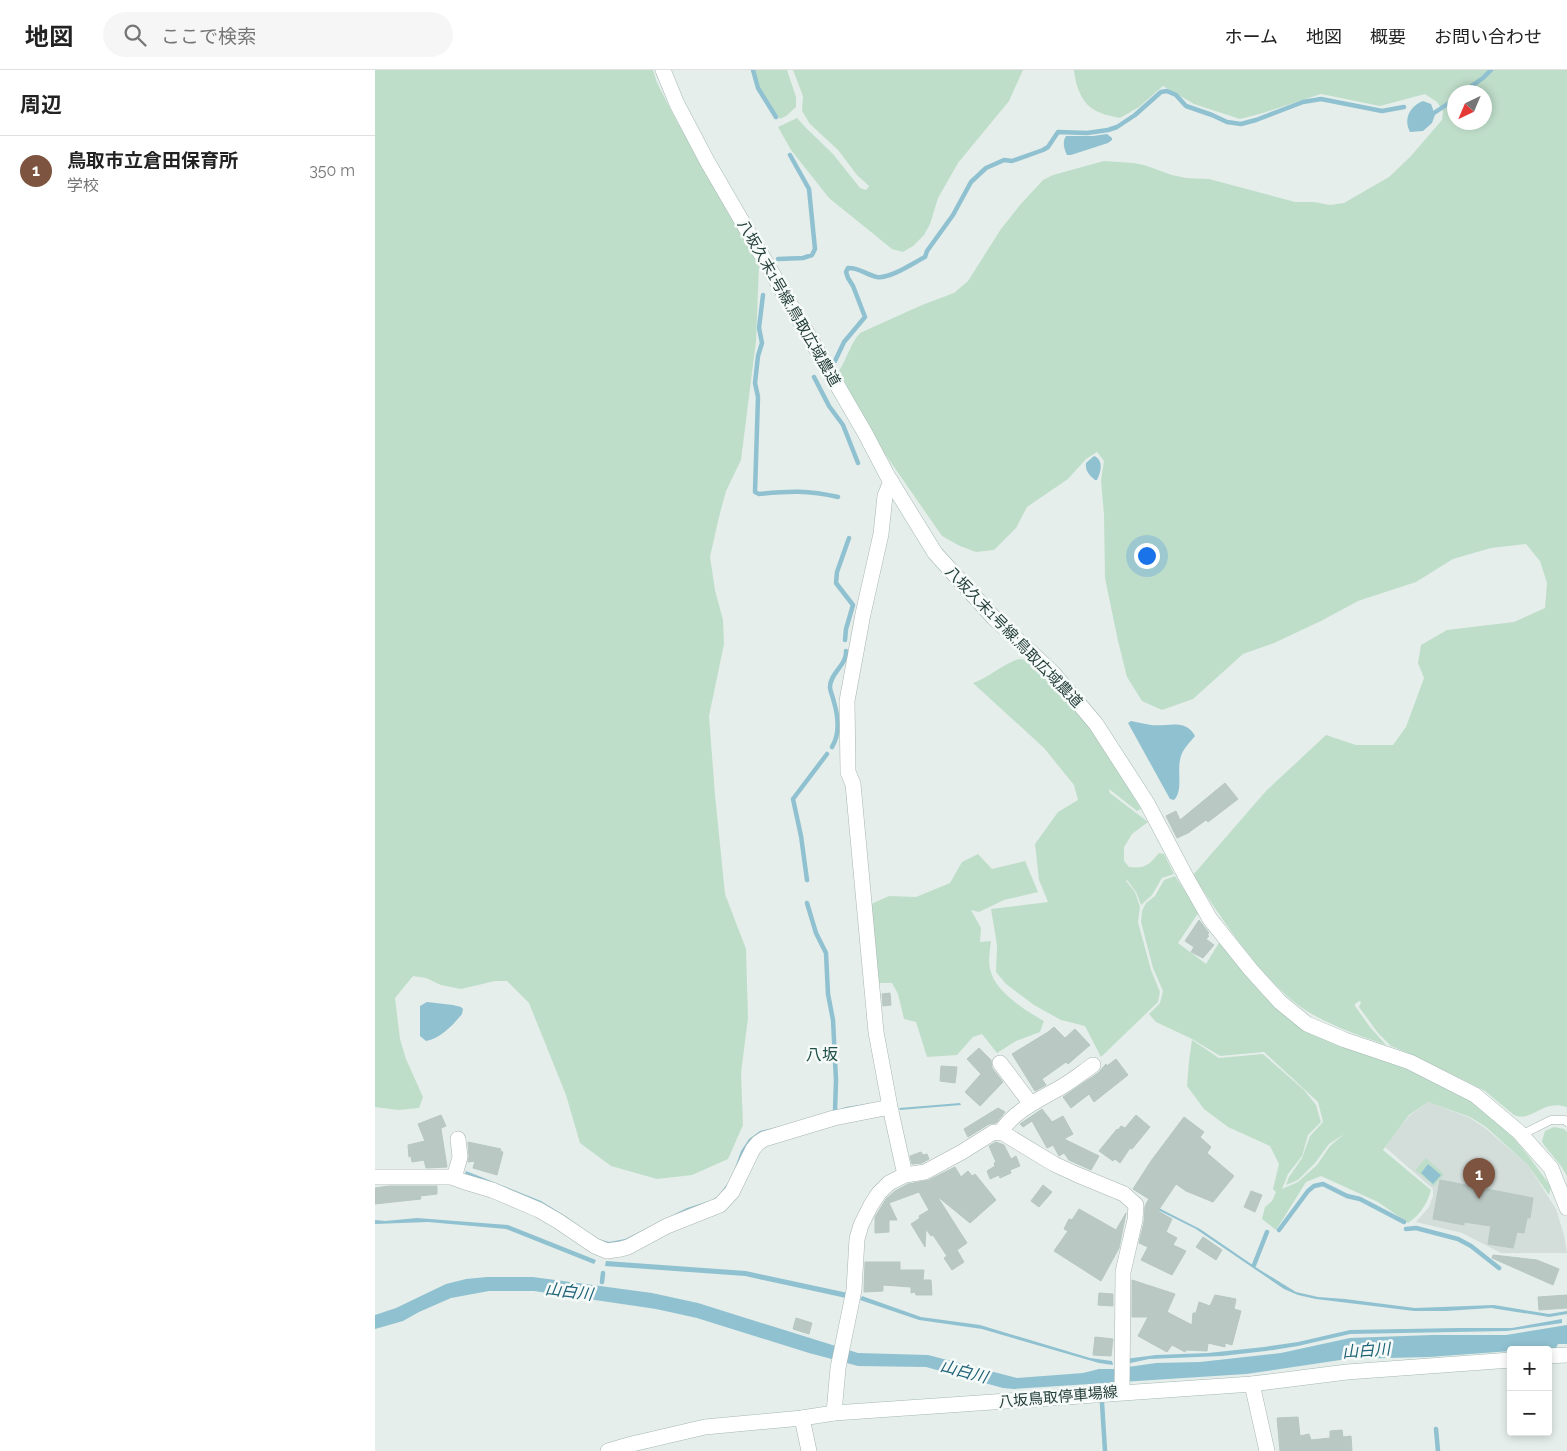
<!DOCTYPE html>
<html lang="ja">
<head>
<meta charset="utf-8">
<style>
	body { margin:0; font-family:Raleway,"Noto Sans JP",sans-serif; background:#f6f6f6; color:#222 }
	.controls { position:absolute; right:15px; bottom:15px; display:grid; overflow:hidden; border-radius:5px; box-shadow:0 2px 8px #0003 }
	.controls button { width:45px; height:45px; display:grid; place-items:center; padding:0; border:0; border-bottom:1px solid #e0e0e0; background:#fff; color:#222; font:25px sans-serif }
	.compass { position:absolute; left:1072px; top:15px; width:45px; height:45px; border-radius:50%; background:#fff; box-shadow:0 2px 8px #0003; rotate:224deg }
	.you { position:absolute; left:771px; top:485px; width:18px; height:18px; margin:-12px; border:4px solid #fff; border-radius:50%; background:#1a73e8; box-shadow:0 0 0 8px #1a73e833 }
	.badge { display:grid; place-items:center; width:32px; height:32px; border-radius:50%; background:#7d5440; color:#fff; font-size:16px; font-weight:700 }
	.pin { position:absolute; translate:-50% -41px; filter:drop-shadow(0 1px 2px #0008) }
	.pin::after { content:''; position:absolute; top:26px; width:18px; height:15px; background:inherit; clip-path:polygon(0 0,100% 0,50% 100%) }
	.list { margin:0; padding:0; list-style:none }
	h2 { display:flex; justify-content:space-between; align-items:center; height:65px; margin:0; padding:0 20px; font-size:21px }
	h2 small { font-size:16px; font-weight:400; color:#767676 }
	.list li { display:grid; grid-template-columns:32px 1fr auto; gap:15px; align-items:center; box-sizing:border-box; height:70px; padding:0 20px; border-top:1px solid #e0e0e0 }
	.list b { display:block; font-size:19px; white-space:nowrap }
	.list p { margin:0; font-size:16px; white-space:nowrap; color:#767676 }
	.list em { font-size:16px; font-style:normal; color:#767676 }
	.icon { flex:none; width:28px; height:28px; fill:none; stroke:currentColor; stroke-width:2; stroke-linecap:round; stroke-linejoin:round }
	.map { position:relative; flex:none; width:1192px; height:1381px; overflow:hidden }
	header { display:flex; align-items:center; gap:30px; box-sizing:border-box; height:70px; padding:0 25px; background:#fff; border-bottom:1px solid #e0e0e0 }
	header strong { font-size:24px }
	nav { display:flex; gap:28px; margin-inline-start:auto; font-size:18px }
	.search { width:350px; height:45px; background:#f6f6f6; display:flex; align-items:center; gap:12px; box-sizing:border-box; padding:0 18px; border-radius:28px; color:#767676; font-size:19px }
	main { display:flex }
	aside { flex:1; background:#fff }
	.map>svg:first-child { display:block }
	.built { fill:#d3ddda }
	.green { fill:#bfdeca; fill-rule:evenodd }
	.water { fill:#90c1d0 }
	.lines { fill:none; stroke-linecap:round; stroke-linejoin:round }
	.stream { stroke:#90c1d0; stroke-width:4.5 }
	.building { fill:#bac8c4; stroke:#b7c7c2 }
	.lane-casing { stroke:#a8b6b2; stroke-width:9 }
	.street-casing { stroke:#a8b6b2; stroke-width:16 }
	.secondary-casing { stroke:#a4b9b3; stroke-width:16 }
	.lane { stroke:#fff; stroke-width:8 }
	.street { stroke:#fff; stroke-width:15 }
	.secondary { stroke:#fff; stroke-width:15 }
	.labels { text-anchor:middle; stroke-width:5; stroke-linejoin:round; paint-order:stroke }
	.street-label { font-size:15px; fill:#253f3a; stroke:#f6faf8 }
	.neighbourhood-label { font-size:16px; fill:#215149; stroke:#f6faf8 }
	.water-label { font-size:16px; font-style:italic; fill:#206379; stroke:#f6faf8 }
</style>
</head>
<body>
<header>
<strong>地図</strong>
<div class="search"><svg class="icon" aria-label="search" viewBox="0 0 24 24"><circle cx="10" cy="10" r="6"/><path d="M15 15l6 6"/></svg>ここで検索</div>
<nav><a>ホーム</a><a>地図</a><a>概要</a><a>お問い合わせ</a></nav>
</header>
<main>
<aside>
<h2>周辺<small></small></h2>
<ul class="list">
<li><span class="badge">1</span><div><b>鳥取市立倉田保育所</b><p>学校</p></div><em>350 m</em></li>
</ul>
</aside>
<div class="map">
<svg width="1192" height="1381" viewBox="0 0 1192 1381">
	<rect width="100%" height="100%" fill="#e5eeea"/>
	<path class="built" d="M1053 1032 1095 1048 1110 1058 1153 1095 1181 1139 1189 1165 1192 1183H1126L1087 1163 1041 1152 1054 1137 1058 1126V1119L1010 1077 1034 1046Z"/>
	<path class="green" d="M0 0H278L282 13 301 50 384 196 381 271 366 390 351 421 344 447 335 487 340 520 348 550 349 574 334 646 340 725 350 824 371 879 373 948 366 1003 368 1055 353 1089 317 1105 282 1109 236 1096 205 1073 191 1025 154 933 132 911H120L86 919 66 915 51 908 38 906 20 928 25 969 31 989 48 1027 44 1038 23 1040 0 1037Z
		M380 0H412L421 27V37L411 46 405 49 384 18Z
		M418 0H648L634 31 583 93 563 128 555 154 549 165 538 176 528 182 517 179 454 128 416 80 403 57 422 48 430 57 458 84 485 118 491 120 494 116 482 105 463 80 435 54 427 41 428 26Z
		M699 0H1192V1037C1166 1029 1158 1053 1139 1045L1110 1021 1095 1013 1148 964 1095 1013 1033 983 1016 976 1003 963 984 937 986 932 984 931 980 934V936L995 957 1011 975C983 965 953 955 927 938 886 909 846 848 818 805L891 721 951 665 981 675H1018L1031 657 1049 608 1043 593 1046 575 1072 560 1139 552 1170 538 1172 513 1165 491 1151 474 1116 478 1078 489 1041 512 983 531 946 551 899 573 868 584 818 629 787 640 767 631 752 607 743 571 730 508 729 445 726 410 729 391 722 382 711 389 693 409 652 437 641 458 619 480 601 482 585 476 567 466 501 371 464 301C472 289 475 274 485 263L547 235 579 223 593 211 626 159 645 135 668 110 678 105 729 91 758 93 769 95 797 105 811 108 834 109 920 132H939L955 135 969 133 1014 107 1035 87 1067 50 1068 41 1062 32 1050 24 1005 36 946 24 888 43 865 49 819 34 788 16 764 37 745 48C736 46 725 44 718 39 706 32 700 13 699 0ZM1080 22H1110V52H1080Z
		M644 589 652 590 656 593 680 616 722 665 766 739 762 741 734 719 735 723 773 752 757 764 749 777V791L754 797C770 799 774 795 784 783L789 784 799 804 787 808 777 825 766 835 761 822 752 810 751 811 760 822 765 837 763 852 776 900 785 922 783 932 726 987 710 956 686 950 659 935 631 914 621 902 622 875 616 839 673 832 664 810 660 774 683 742 703 730 699 715 669 678 598 613C615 607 628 594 644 589Z
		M603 784 617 799 650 791 663 822 629 830 604 842 596 840 606 858 605 872 616 871C615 880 613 890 615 899 619 921 651 941 669 951L665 962 641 971 622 983 607 964 598 967 582 985 552 987 541 952 529 949 523 924 517 913H501L494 835 514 826 541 827 575 813 587 792Z
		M800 806 824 842 803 873 831 894 845 871C867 900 887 929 916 950 944 971 978 979 1010 991 1045 1004 1082 1019 1112 1042 1137 1062 1158 1092 1176 1117L1174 1125 1153 1095 1111 1057 1095 1047 1053 1032 1034 1045 1008 1080 1056 1120C1052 1134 1045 1145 1033 1153L1003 1132 946 1106 931 1112 901 1160 887 1149 890 1137 897 1131 901 1122 898 1119 904 1094 895 1076 853 1057 829 1039 812 1016 814 991 817 970 844 988 888 984 929 1020 941 1035 946 1052 933 1065 927 1086 913 1104 907 1119 923 1112 942 1095 955 1076 969 1064 954 1074 940 1093 923 1110 911 1115 914 1107 927 1088 935 1066 948 1052 943 1032 889 982 845 986 817 969 781 952 774 944 785 933 788 921 778 898 766 852 767 841 771 833 780 826 789 810Z
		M1179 1057 1189 1059 1192 1062V1106L1186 1096 1169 1075 1167 1071 1170 1061Z
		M1051 1088 1069 1104 1059 1116 1040 1100Z"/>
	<path class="water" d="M1048 31 1056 34 1060 45 1057 53 1048 61 1035 62C1028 49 1035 36 1048 31Z
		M732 64 737 68V70L733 73 696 85H692C689 79 687 72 691 66H718Z
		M719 386C729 390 726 402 722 410H720C714 405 710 401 711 393Z
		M756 651C762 652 769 654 776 655 792 657 811 648 820 666 815 672 808 679 806 686 801 700 809 720 799 730L795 729 753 653Z
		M52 932 78 935 86 937 88 939 87 944C78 955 65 969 51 971L45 966V936Z
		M503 1032V1034L470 1040 455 1044 444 1050 386 1064 376 1071 367 1084 358 1109 352 1120 343 1130 336 1134 304 1144 250 1171 234 1175 220 1170 191 1149 163 1133 114 1112 90 1104 91 1101 166 1131 192 1147 220 1168 234 1172 250 1169 312 1138 337 1130 343 1126 356 1109 366 1081 374 1069 385 1061 437 1049 471 1037Z
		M585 1033 586 1035 525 1040 524 1038Z
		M1053 1094 1066 1105 1058 1114 1046 1103Z
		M772 1132 825 1159 885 1200 921 1222 943 1227 970 1229 1040 1238 1119 1235 1174 1244 1192 1241V1244L1174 1247 1116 1238 1071 1241H1039L941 1229 923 1225 909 1219 821 1159 771 1134Z
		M42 1148 133 1155 221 1190 219 1194 131 1159 53 1152 0 1154V1150L10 1151Z
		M231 1191 371 1201 473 1223 471 1228 370 1206 230 1196Z
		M112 1207H158L277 1223 323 1233 483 1283 553 1285 642 1308 708 1303 724 1299H739L781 1293 825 1292 906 1283 975 1268 1057 1265H1131L1192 1255V1274H1183L1181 1278 1136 1280V1281L1054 1287 972 1289 871 1304 639 1319 628 1318 551 1297 483 1296 434 1283 322 1248 281 1239 159 1221H114L76 1228 44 1242 28 1251 0 1259V1245L21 1238 71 1214 91 1209Z
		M487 1226 546 1247 605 1255 715 1288 737 1291 738 1295 724 1293 607 1259 544 1250 485 1230Z
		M1187 1249V1253L1132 1261 975 1264 923 1276 891 1281 847 1286 774 1289 751 1294 750 1289 781 1285 833 1283 889 1277 923 1272 975 1260 1084 1258H1137Z"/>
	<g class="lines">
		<path class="stream" d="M378 0 383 18 401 47
			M1088 22 1108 8 1116 0
			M1056 45 1080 29
			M403 189 428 188 437 185 440 179 434 119 415 85
			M388 225 384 258 387 273 383 286 380 313 383 327 380 422 384 424C414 421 433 420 463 427
			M460 291 469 272 490 247 478 216 473 208 471 202 473 198C483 197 492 205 502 207 515 209 538 193 550 187L552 181 578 145 596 112 611 98 629 90 637 91 668 80 673 77 683 62 712 63 733 60 742 57 760 45 786 22 792 21 801 25 811 36 837 45 852 52 866 54 881 50 928 32 946 29 1007 41 1029 37
			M439 307 454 336 468 355 483 393
			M470 570 471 559 478 535 461 513 462 502 474 468
			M457 677C465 664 463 646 459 632 458 627 455 621 455 617 455 603 472 595 471 581
			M432 810 426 766 418 729 452 684
			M432 833 441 863 451 883 453 924 458 950 461 1010 460 1041
			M1031 1159 1041 1158 1083 1169 1096 1176 1124 1198
			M904 1160 933 1121 939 1116 948 1114 972 1126 985 1129 1029 1152
			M879 1195 892 1162
			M227 1212 228 1203
			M727 1333 730 1381
			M1061 1359 1063 1381"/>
	</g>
	<path class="building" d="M850 713 863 729 833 752 831 750 813 763 802 768 791 746 801 741 805 750Z
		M824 850 834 863 832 865 834 866 831 869 839 875 828 888 816 882 819 877 810 871Z
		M515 923 516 935 508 936 507 924Z
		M679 957 690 968 700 959 715 975 693 994 691 992 667 1009 671 1015 660 1021 637 984 673 962Z
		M604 978 616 990 617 998 628 1012 605 1036 590 1022 606 1004 592 989Z
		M741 989 753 1005 719 1032 714 1024 696 1038 688 1027 723 1003 731 994 732 996Z
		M566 996 582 997 580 1013 565 1011Z
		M623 1038 630 1042 621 1053 614 1054 593 1067 589 1059Z
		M667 1039 677 1052 688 1046 698 1064 689 1069 724 1086 716 1100 694 1090 689 1083 684 1086 678 1075 672 1078 657 1051 648 1057 645 1054Z
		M66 1045 71 1056 66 1058V1059L72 1097 51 1098 49 1090 37 1092 36 1086 34 1087 33 1075 50 1071 43 1054Z
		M761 1045 775 1057 757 1079 755 1078 745 1093 740 1089 738 1091 724 1081 742 1059 743 1060 746 1056 750 1058Z
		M809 1047 829 1062 825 1067 836 1077 832 1083 859 1106 838 1132 811 1121 801 1114 783 1141 797 1149 791 1162 802 1168 798 1175 811 1181 797 1205 766 1190 773 1177 764 1173 769 1152 770 1136 774 1129 758 1119 776 1091Z
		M93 1072 126 1079 125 1081 128 1082 122 1105 98 1098 100 1091 93 1092 94 1086Z
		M621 1072 629 1075 636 1089 641 1086 645 1096 635 1100 636 1103 625 1108 624 1105 615 1109 612 1101 620 1096 619 1093 621 1092 614 1076Z
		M546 1082 548 1085 552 1084 554 1089 547 1093 537 1094 535 1086Z
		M580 1097 586 1107 593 1101 597 1106 600 1104 621 1130 595 1153 562 1126 592 1173 582 1180 589 1192 577 1200 569 1188 572 1186 558 1165 556 1166 551 1159 550 1177 536 1154 545 1148 544 1146 554 1140 544 1122 514 1133 522 1150H514V1162L500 1163V1147L511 1129 520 1121 533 1114 554 1110Z
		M1065 1110 1158 1128 1155 1148H1152L1149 1163 1142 1162 1138 1178 1113 1174 1116 1156 1089 1152V1155L1058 1149Z
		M668 1115 677 1122 664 1137 656 1131Z
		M62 1116V1124L45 1126 46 1129 0 1134V1118L14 1116Z
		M876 1121 887 1125 880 1142 869 1137Z
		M704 1139 741 1160 751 1143 744 1178 726 1211 679 1181 693 1161 689 1159 694 1149 697 1150Z
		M828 1167 847 1180 841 1190 821 1177Z
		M1118 1185 1162 1190 1184 1199 1178 1215 1117 1188Z
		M490 1192H525V1200H549L548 1210H556L557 1225H541L540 1222 536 1223V1217L508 1215V1221L489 1222Z
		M757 1210 800 1224 792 1242 817 1255 818 1243H821L824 1232 835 1236 840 1225 861 1229 859 1239 866 1241 857 1275 850 1273V1277L833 1273 832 1281 811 1280 810 1282 797 1275 792 1282 763 1266 773 1247H757Z
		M724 1223 738 1224V1236L723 1235Z
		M1192 1225V1238L1164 1240 1163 1227Z
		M421 1248 437 1253 434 1264 418 1259Z
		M720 1267 738 1269 736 1286 718 1285Z
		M923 1347 925 1366 934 1364 936 1370 955 1368V1361L967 1360 968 1367 976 1366 977 1381H905L902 1348Z"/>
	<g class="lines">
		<g class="lane-casing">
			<path id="lane" d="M1146 1065 1176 1050H1190L1192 1052"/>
		</g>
		<g class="street-casing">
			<path id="street" d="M516 411 510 426 506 464 488 544 472 631 473 702 478 714 501 962 515 1037 530 1105
				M625 993 656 1034
				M625 1063C639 1040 666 1029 688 1016 698 1010 708 1002 718 995
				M0 1107H76L90 1112 117 1120 164 1140 183 1151 220 1176 232 1181 246 1179 253 1177 292 1156 345 1135 357 1122 378 1079 383 1073 389 1069 459 1048 515 1037
				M79 1108 85 1087 83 1069
				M877 1314 892 1381
				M459 1343 463 1298 479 1220 482 1169 486 1155 496 1135 504 1123 514 1113 530 1105 550 1102 587 1082 619 1062 628 1063 679 1094 703 1105 749 1124 761 1135 760 1150 748 1202 747 1322
				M427 1348 434 1381"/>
		</g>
		<g class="secondary-casing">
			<path id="secondary" d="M288 0 302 34 332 91 490 363 512 405 560 483 619 548 678 603 721 654 772 733 810 805 835 849 876 900 905 932 932 954 970 970 1035 992 1100 1025 1144 1062 1176 1098 1192 1138
				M1173 1286 1192 1285
				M233 1381 257 1374 330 1357 427 1348 459 1343 877 1314 972 1302 1136 1290"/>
		</g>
		<use href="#lane" class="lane"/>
		<use href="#street" class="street"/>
		<use href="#secondary" class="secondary"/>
	</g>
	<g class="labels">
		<g class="street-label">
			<text transform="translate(414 233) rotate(60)" y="5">八坂久末1号線;鳥取広域農道</text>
			<text transform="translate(639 567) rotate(46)" y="5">八坂久末1号線;鳥取広域農道</text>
			<text transform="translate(683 1327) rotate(-5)" y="5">八坂鳥取停車場線</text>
		</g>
		<g class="neighbourhood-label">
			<text x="447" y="990">八坂</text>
		</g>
		<g class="water-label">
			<text transform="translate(194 1221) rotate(7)" y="6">山白川</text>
			<text transform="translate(991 1280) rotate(-4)" y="6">山白川</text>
			<text transform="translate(589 1301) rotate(15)" y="6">山白川</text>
		</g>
	</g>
</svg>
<div class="controls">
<button>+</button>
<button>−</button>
</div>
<svg class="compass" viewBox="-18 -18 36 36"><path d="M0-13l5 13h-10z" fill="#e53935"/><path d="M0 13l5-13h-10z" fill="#767676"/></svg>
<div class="you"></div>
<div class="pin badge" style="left:1104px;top:1129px">1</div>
</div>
</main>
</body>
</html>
